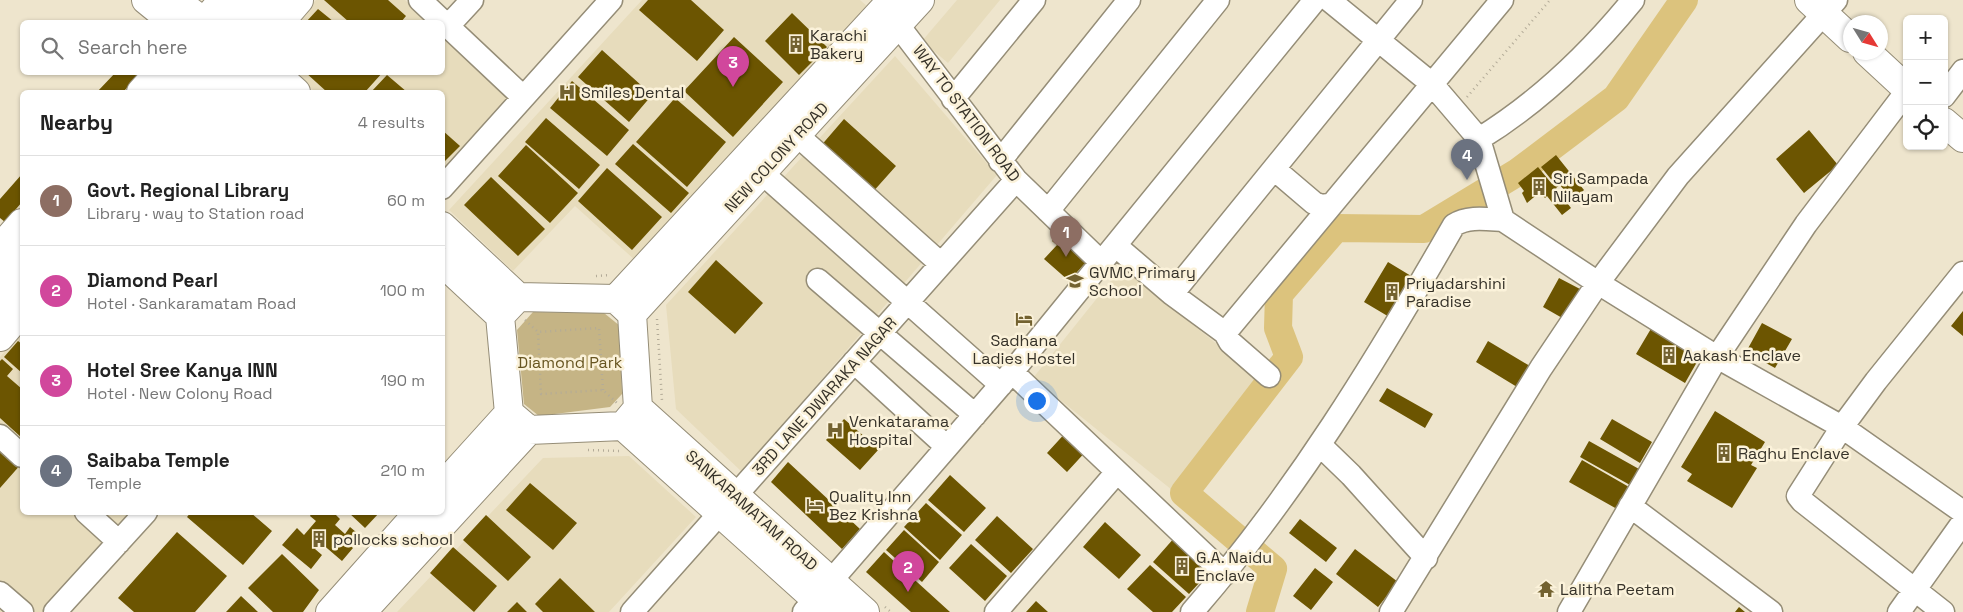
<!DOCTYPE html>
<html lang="en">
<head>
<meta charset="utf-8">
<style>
	body { margin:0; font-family:"Space Grotesk",sans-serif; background:#f2f2f2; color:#222 }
	.controls { position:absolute; right:15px; top:15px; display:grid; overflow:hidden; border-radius:8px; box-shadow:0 1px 4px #0004 }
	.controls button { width:45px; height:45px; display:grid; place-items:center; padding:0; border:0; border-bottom:1px solid #e0e0e0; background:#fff; color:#222; font:25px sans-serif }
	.compass { position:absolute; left:1843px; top:15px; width:45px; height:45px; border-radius:50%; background:#fff; box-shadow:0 1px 4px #0004; rotate:127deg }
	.you { position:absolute; left:1036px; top:400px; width:18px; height:18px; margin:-12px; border:4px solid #fff; border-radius:50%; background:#1a73e8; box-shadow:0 0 0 8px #1a73e833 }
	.badge { display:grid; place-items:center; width:32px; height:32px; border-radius:50%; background:#736230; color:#fff; font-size:16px; font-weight:700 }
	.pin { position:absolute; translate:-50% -41px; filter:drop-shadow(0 1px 2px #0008) }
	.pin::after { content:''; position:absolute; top:26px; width:18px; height:15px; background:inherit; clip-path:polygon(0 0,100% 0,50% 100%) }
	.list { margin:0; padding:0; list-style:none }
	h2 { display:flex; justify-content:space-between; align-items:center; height:65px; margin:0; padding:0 20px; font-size:21px }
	h2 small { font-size:16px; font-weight:400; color:#767676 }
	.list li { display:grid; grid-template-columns:32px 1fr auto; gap:15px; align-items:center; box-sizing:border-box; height:90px; padding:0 20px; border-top:1px solid #e0e0e0 }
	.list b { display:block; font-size:19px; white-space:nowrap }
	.list p { margin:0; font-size:16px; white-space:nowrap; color:#767676 }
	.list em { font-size:16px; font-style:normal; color:#767676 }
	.icon { flex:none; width:28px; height:28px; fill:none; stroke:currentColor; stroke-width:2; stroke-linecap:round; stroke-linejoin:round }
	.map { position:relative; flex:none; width:1963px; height:612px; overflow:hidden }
	.search { position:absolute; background:#fff; box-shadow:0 1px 4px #0004; left:20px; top:20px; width:425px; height:55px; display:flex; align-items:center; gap:12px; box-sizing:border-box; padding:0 18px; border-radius:8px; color:#767676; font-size:19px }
	.panel { position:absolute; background:#fff; box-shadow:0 1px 4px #0004; left:20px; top:90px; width:425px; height:425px; border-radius:8px }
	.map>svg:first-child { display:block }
	.built { fill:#e7dcbc }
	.green { fill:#c5b485 }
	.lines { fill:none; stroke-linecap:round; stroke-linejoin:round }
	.river { stroke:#dcc37d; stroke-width:28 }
	.building { fill:#6c5501 }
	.minor-casing { stroke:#958d77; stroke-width:25 }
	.major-casing { stroke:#958d77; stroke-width:30 }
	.path { stroke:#b3ab98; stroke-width:2.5; stroke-dasharray:1 4; stroke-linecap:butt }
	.minor { stroke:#fff; stroke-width:22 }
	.major { stroke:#fff; stroke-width:28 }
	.labels { text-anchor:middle; stroke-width:5; stroke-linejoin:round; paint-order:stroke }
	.poi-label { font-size:16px; fill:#363229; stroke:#fbf2da; text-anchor:start }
	.street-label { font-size:16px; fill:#363229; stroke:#fbf2da }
	.park-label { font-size:16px; fill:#675521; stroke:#fbf2da }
</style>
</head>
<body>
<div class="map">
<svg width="1963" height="612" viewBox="0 0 1963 612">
	<rect width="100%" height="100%" fill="#eee5cd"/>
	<path class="built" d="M316 0H405L429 22H296Z
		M642 0H860L868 7 636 261 575 206 513 271 449 210Z
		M957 0H1000L948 63 922 41Z
		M443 34 512 97 443 174 442 92H315L293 73 442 72Z
		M895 56 997 175 742 472 676 409 666 305Z
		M1122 267 1261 380 1172 490 1033 378Z
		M22 332V512L132 513 42 612H0V357Z
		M629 456 696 517 609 612H397L543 458Z"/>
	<path class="green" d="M533 312 604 313 620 326 622 394 610 407 539 416 524 404 517 330Z"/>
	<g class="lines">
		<path class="river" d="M1260 612 1273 569 1184 493 1289 357 1278 328 1279 294 1336 228 1424 229 1518 172 1616 98 1684 0"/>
	</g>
	<path class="building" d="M324 0H388L406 16 401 22H349Z
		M648 0H691L724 30 697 61 639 10Z
		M318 9 334 22H306Z
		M792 13 827 47 799 75 765 41Z
		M734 37 783 82 733 137 684 91Z
		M602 50 652 95 629 122 578 77Z
		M116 72H142L123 92H97Z
		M305 72H383L365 92H327Z
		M387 75 407 92H371Z
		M572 81 629 130 607 156 550 108Z
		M675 98 726 142 687 187 636 142Z
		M546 118 600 165 579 189 525 142Z
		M844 119 896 166 871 194 819 148Z
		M442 130 460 146 442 164Z
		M1809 130 1838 165 1804 193 1776 159Z
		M633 144 689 193 671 213 615 164Z
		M526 145 578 193 550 223 498 176Z
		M1556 155 1584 190 1580 194 1583 198 1575 204 1560 185 1556 188 1571 208 1562 215 1547 196 1545 198 1540 192 1527 203 1522 193 1524 191 1518 183 1538 167 1552 184 1554 183 1541 167Z
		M607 168 662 217 632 250 578 201Z
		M22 174V202L5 222 0 218V199Z
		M491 177 545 229 518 256 464 205Z
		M1059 233 1088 260 1069 281 1044 259 1057 245 1052 241Z
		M716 260 763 303 735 334 688 292Z
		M1388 262 1421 282 1396 321 1364 302Z
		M1559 278 1580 289 1564 319 1543 307Z
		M1963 311V336L1951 326Z
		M1762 323 1792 339 1775 368 1746 352Z
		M1652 327 1701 355 1685 383 1636 354Z
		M18 341 22 344V373L4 357Z
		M1488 341 1535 369 1522 390 1476 362Z
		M2 359 13 369 7 376 22 389V438L0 418V361Z
		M1387 388 1433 414 1425 428 1379 401Z
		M1715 411 1765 442 1751 465 1757 468 1732 508 1687 481 1692 474 1681 467Z
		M844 419 879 449 860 470 826 440Z
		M1612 419 1652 442 1640 463 1600 439Z
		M1069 429 1089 448 1067 472 1047 453Z
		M1589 441 1639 469 1630 485 1580 457Z
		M0 444 22 463 0 488Z
		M1582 460 1629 487 1617 509 1569 482Z
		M788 462 860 529 842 549 771 482Z
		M950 475 986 508 964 532 928 500Z
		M530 483 577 523 553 550 506 510Z
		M926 503 962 535 940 560 904 527Z
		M191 512H250L272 531 243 565 187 517Z
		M312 512H333L340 519 335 525 345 534 350 527 356 532 347 543 353 548 342 561 321 543 315 549 322 555 311 569 282 545 297 528 304 535 316 521 310 516Z
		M348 512H380L365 528Z
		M486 515 531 557 508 581 463 540Z
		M997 516 1033 549 1011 573 975 540Z
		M1300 519 1337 548 1326 562 1289 533Z
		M1105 522 1141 555 1119 579 1083 547Z
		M904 530 939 562 922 582 886 550Z
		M177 532 227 576 195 612H134L118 598Z
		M1175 537 1211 570 1189 594 1153 562Z
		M971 544 1007 576 985 601 949 568Z
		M453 547 497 586 474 612 430 573Z
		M1355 549 1398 582 1378 607 1336 574Z
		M884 552 950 612H911L866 572Z
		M282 554 319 590 303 612H273L248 588Z
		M1150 565 1186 597 1172 612H1153L1127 589Z
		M1315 568 1333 582 1311 610 1293 596Z
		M560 578 595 612H543L535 604Z
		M241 596 258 612H226Z
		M1036 601 1048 612H1026Z
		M517 602 527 612H507Z
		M1739 607 1745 612H1735Z"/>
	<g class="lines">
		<g class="minor-casing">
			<path id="minor" d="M420 0 523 97
				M1329 0 1432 84 1479 139 1503 220 1598 283 1541 368 1391 612
				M1836 0 1678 176 1598 283 1717 357 1806 224 1907 91
				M888 12 1016 180 1102 263
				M448 26 472 0
				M1944 96 1963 71
				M953 99 1034 0
				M797 135 941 264
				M1479 139C1539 102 1589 54 1633 0
				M1000 161 1129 0
				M1274 169 1314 203 1321 206 1329 205
				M762 173 1001 385
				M442 188 611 0
				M1048 211 1218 0
				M1116 246 1172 294 1225 333 1230 342 1269 376
				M818 280 975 415
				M1172 294 1411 0
				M1225 333 1502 0
				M854 362 947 447
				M1012 372 1225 574
				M0 436 22 456
				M1320 445 1351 475 1426 558
				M1630 506 1771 612
				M86 512 119 542
				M0 593 22 612
				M55 612 146 512
				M632 612 1016 180
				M804 612 1012 372 1315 0
				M996 612 1117 472
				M1192 612C1295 494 1376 361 1454 225 1468 216 1486 219 1503 220
				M1569 612 1717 357 1842 427 1876 381 1963 273
				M1899 612 1963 522
				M1943 612 1802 501 1798 496 1842 427 1963 512"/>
		</g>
		<g class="major-casing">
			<path id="major" d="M146 0 173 22
				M175 0 204 22 223 0
				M1809 0 1850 38
				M226 22 246 0
				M253 22 273 0
				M280 22 299 0
				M1867 52 1907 89
				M239 72 260 92
				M274 72 296 92
				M141 92 159 72
				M164 92 182 72
				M191 92 208 72
				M218 92 236 72
				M1944 122 1963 138
				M442 226 518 297
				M0 248 22 223
				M442 262 500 316
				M0 276 22 250
				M518 297 616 299 632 314 638 408 623 426 529 430 509 413 500 316Z
				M616 299 892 0
				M0 307 22 282
				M632 314 920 0
				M0 337 22 311
				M638 408 865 612
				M623 426 830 612
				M442 487 509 413
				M330 612 419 512
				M362 612 529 430"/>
		</g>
		<path class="path" d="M1467 97 1550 0
			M596 276 610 275
			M657 319 662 401
			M525 320 538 332
			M603 390 599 328 538 332 541 394 603 390 617 403
			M588 450 620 451
			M885 607 891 612"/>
		<use href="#minor" class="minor"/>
		<use href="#major" class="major"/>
	</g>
	<defs>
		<g id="building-bare" transform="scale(1.35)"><path d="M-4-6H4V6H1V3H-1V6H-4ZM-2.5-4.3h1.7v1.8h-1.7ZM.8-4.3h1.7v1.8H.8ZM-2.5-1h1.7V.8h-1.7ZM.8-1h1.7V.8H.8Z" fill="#736230" stroke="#fbf2da" stroke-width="2.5" paint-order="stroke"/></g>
		<g id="hospital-bare" transform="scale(1.35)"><path d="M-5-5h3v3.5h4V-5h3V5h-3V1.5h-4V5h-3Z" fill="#736230" stroke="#fbf2da" stroke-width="2.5" paint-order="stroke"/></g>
		<g id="school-bare" transform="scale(1.35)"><path d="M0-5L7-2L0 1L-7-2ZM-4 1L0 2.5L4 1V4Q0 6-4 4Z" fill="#736230" stroke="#fbf2da" stroke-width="2.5" paint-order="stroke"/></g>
		<g id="hotel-bare" transform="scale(1.35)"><path d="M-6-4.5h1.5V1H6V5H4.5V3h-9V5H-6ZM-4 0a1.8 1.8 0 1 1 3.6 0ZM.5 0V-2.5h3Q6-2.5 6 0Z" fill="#736230" stroke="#fbf2da" stroke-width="2.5" paint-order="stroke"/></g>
		<g id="temple-bare" transform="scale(1.35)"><path d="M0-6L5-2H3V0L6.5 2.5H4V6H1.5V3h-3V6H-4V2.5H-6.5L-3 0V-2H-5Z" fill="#736230" stroke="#fbf2da" stroke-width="2.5" paint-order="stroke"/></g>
	</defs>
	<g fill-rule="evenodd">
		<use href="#building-bare" x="796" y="44"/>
		<use href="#hospital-bare" x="567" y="92"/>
		<use href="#building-bare" x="1539" y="187"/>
		<use href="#school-bare" x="1075" y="281"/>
		<use href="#building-bare" x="1392" y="292"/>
		<use href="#hotel-bare" x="1024" y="319"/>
		<use href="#building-bare" x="1669" y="355"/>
		<use href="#hospital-bare" x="835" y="430"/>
		<use href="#building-bare" x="1724" y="453"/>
		<use href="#hotel-bare" x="815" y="505"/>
		<use href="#building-bare" x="319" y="539"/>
		<use href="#building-bare" x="1182" y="566"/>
		<use href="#temple-bare" x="1546" y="589"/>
	</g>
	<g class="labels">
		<g class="poi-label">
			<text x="810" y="41">Karachi<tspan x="810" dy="18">Bakery</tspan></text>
			<text x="581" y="98">Smiles Dental</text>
			<text x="1553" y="184">Sri Sampada<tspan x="1553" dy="18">Nilayam</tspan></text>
			<text x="1089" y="278">GVMC Primary<tspan x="1089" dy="18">School</tspan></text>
			<text x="1406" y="289">Priyadarshini<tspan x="1406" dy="18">Paradise</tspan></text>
			<text x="1024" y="346" text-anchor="middle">Sadhana<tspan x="1024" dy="18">Ladies Hostel</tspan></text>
			<text x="1683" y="361">Aakash Enclave</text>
			<text x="849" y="427">Venkatarama<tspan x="849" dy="18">Hospital</tspan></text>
			<text x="1738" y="459">Raghu Enclave</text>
			<text x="829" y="502">Quality Inn<tspan x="829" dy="18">Bez Krishna</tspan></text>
			<text x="333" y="545">pollocks school</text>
			<text x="1196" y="563">G.A. Naidu<tspan x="1196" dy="18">Enclave</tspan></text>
			<text x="1560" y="595">Lalitha Peetam</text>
		</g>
		<g class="street-label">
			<text transform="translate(967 113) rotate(53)" y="6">WAY TO STATION ROAD</text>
			<text transform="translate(776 157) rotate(-47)" y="6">NEW COLONY ROAD</text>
			<text transform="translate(824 396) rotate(-48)" y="6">3RD LANE DWARAKA NAGAR</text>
			<text transform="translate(752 510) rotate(42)" y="6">SANKARAMATAM ROAD</text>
		</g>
		<g class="park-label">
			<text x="570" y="368">Diamond Park</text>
		</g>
	</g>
</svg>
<div class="controls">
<button>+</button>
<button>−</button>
<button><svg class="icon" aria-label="locate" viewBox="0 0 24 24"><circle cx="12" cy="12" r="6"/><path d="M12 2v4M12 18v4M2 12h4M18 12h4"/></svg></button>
</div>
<svg class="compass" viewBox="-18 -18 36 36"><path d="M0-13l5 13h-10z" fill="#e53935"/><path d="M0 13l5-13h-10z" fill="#767676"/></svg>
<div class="you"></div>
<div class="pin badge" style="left:1066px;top:257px;background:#8d6e63">1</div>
<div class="pin badge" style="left:908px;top:592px;background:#d1479c">2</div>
<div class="pin badge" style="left:733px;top:87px;background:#d1479c">3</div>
<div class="pin badge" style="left:1467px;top:180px;background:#6b7280">4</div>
<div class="search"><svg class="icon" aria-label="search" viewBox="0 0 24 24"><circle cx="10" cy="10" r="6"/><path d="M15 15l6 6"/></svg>Search here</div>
<section class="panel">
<h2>Nearby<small>4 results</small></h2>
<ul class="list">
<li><span class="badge" style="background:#8d6e63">1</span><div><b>Govt. Regional Library</b><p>Library · way to Station road</p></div><em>60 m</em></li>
<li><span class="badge" style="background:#d1479c">2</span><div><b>Diamond Pearl</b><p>Hotel · Sankaramatam Road</p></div><em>100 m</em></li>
<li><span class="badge" style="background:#d1479c">3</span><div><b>Hotel Sree Kanya INN</b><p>Hotel · New Colony Road</p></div><em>190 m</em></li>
<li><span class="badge" style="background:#6b7280">4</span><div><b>Saibaba Temple</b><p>Temple</p></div><em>210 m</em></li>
</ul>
</section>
</div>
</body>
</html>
